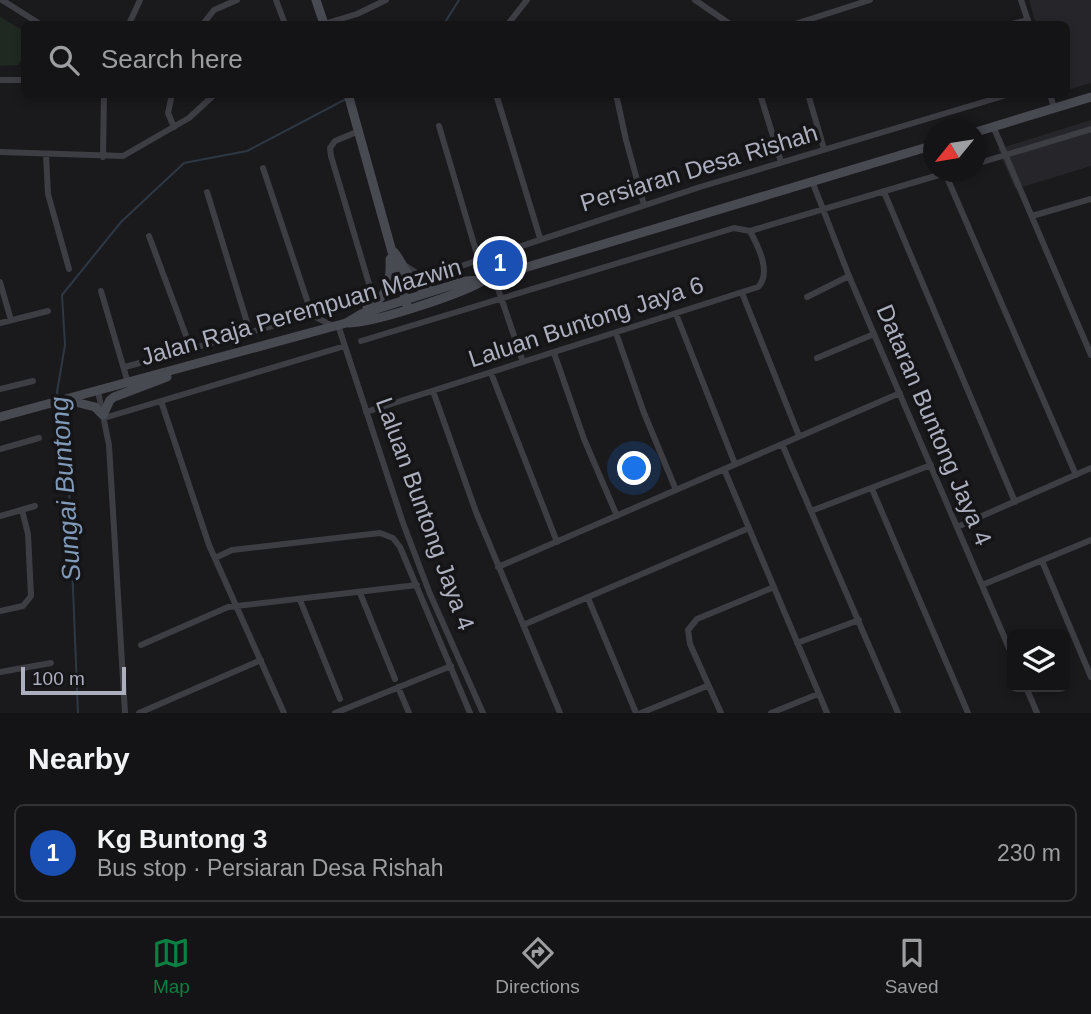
<!DOCTYPE html>
<html lang="en">
<head>
<meta charset="utf-8">
<style>
	body { margin:0; font-family:Helvetica,sans-serif; background:#1d1d1f; color:#f1f3f6 }
	.controls { position:absolute; right:21px; bottom:21px; display:grid; overflow:hidden; border-radius:10px; box-shadow:0 4px 10px #0003 }
	.controls button { width:63px; height:63px; display:grid; place-items:center; padding:0; border:0; border-bottom:2px solid #333335; background:#141416; color:#f1f3f6; font:35px sans-serif }
	.compass { position:absolute; left:923px; top:119px; width:63px; height:63px; border-radius:50%; background:#141416; box-shadow:0 4px 10px #0003; rotate:240deg }
	.scale { position:absolute; left:21px; bottom:18px; width:105px; box-sizing:border-box; padding-left:7px; border:4px solid #acafbd; border-top:0; font-size:19px; line-height:24px; white-space:nowrap; color:#acafbd; -webkit-text-stroke:5px #151518; paint-order:stroke }
	.you { position:absolute; left:635px; top:469px; width:24px; height:24px; margin:-18px; border:5px solid #fff; border-radius:50%; background:#1a73e8; box-shadow:0 0 0 10px #1a73e833 }
	.badge { display:grid; place-items:center; width:46px; height:46px; border-radius:50%; background:#0b8043; color:#fff; font-size:23px; font-weight:700 }
	.pin { position:absolute; translate:-50% -50%; border:4px solid #fff; box-shadow:0 2px 7px #0006 }
	.list { margin:0; padding:0; list-style:none }
	h2 { display:flex; justify-content:space-between; align-items:center; height:91px; margin:0; padding:0 28px; font-size:30px }
	h2 small { font-size:23px; font-weight:400; color:#9d9ea1 }
	.list li { display:grid; grid-template-columns:46px 1fr auto; gap:21px; align-items:center; box-sizing:border-box; height:98px; margin:0 14px 14px; padding:0 14px; border:2px solid #333335; border-radius:10px }
	.list b { display:block; font-size:26px; white-space:nowrap }
	.list p { margin:0; font-size:23px; white-space:nowrap; color:#9d9ea1 }
	.list em { font-size:23px; font-style:normal; color:#9d9ea1 }
	.icon { flex:none; width:38px; height:38px; fill:none; stroke:currentColor; stroke-width:2; stroke-linecap:round; stroke-linejoin:round }
	.map { position:relative; flex:none; width:1091px; height:713px; overflow:hidden }
	.search { position:absolute; background:#141416; box-shadow:0 4px 10px #0003; left:21px; right:21px; top:21px; height:77px; display:flex; align-items:center; gap:18px; box-sizing:border-box; padding:0 24px; border-radius:10px; color:#9d9ea1; font-size:26px }
	.sheet { height:203px; background:#141416 }
	nav { display:flex; justify-content:space-around; align-items:center; box-sizing:border-box; height:98px; border-top:2px solid #333335; background:#141416; font-size:19px; color:#9d9ea1 }
	nav a { display:grid; justify-items:center; gap:4px }
	nav .on { color:#0b8043 }
	.map>svg:first-child { display:block }
	.built { fill:#26262a }
	.green { fill:#1f2921 }
	.lines { fill:none; stroke-linecap:round; stroke-linejoin:round }
	.stream { stroke:#2e3843; stroke-width:2 }
	.minor { stroke:#3d3d44; stroke-width:6 }
	.secondary { stroke:#484a52; stroke-width:9 }
	.labels { text-anchor:middle; stroke-width:7; stroke-linejoin:round; paint-order:stroke }
	.street-label { font-size:24px; fill:#acafbd; stroke:#151518 }
	.water-label { font-size:26px; font-style:italic; fill:#809aba; stroke:#151518 }
</style>
</head>
<body>
<div class="map">
<svg width="1091" height="713" viewBox="0 0 1091 713">
	<rect width="100%" height="100%" fill="#1a1a1d"/>
	<path class="built" d="M1029 0H1091V83L1067 90 1066 24H1036Z
		M1091 120V166L1015 189 998 149Z"/>
	<path class="green" d="M0 17 24 31V56L18 65 0 66Z"/>
	<g class="lines">
		<path class="stream" d="M444 24 459 0
			M58 398 57 392 65 345 62 295 121 222 184 163 247 151 346 99
			M59 404 67 440 78 713"/>
		<path class="minor" d="M2 0 40 24
			M276 0 285 24
			M695 0 730 24
			M1021 0 1029 24
			M129 24 140 0
			M203 24 214 10 237 0
			M324 24 357 14 386 0
			M508 24 527 0
			M795 24 870 0
			M1012 24 1028 20
			M0 80H24
			M172 94 168 113 174 127
			M496 94 540 238
			M616 94 626 140 644 205
			M760 94 781 162
			M808 94 824 149
			M1050 94 1054 108
			M439 126 479 261
			M993 126 1091 355
			M359 131 335 141 330 148 331 156 375 304
			M0 152 123 156 189 118 215 94
			M46 154 48 194 69 269
			M103 157 104 94
			M976 164 1091 129
			M263 168 312 315
			M945 173 1076 475
			M812 181 849 276 1012 655
			M207 192 250 332
			M884 192 1015 502
			M1032 216 1091 199
			M149 236 191 349
			M404 265 420 275 440 273 700 187 1010 94
			M494 277 523 362
			M0 282 11 320
			M101 291 128 383
			M742 293 799 436
			M807 297 849 276
			M676 314 735 464
			M0 323 48 311
			M338 325 403 523 430 594 483 713
			M616 333 644 413 676 490
			M361 341 734 228 750 231 949 172
			M554 353 584 439 617 516
			M817 358 874 334
			M125 367 312 315 333 326
			M491 373 557 542
			M0 389 33 381
			M98 391 109 445 125 713
			M433 391 476 512 560 713
			M161 401 209 545 284 713
			M366 412 758 287C772 273 758 246 750 231
			M104 418 345 346
			M782 444 898 713
			M0 449 39 438
			M724 469 827 713
			M872 489 968 713
			M811 511 931 465
			M0 516 35 506
			M957 527 1091 468
			M215 558 232 550 380 533 393 538 400 547 470 713
			M1042 561 1091 677
			M498 567 900 393
			M982 585 1091 540
			M360 593 395 679
			M588 598 636 713
			M300 600 340 699
			M0 611 23 606 31 596 28 534 22 510
			M523 625 749 528
			M797 643 859 620
			M141 645 228 607 417 585
			M0 672 51 663
			M398 687 409 713
			M1026 687 1037 713
			M139 713 261 660
			M335 713 451 666
			M641 713 707 686
			M721 713 690 644 688 630 697 619 774 587
			M771 713 818 694"/>
		<path class="secondary" d="M316 0 324 24
			M348 94 408 309
			M976 132 1091 97
			M394 252C407 267 409 291 433 290
			M367 308C388 297 391 281 390 259
			M346 323C372 324 457 295 481 282
			M67 400 95 407 103 415 110 400 114 397 167 377
			M0 417 346 323 361 314 465 281 484 280 934 145"/>
	</g>
	<g class="labels">
		<g class="street-label">
			<text transform="translate(699 168) rotate(-17)" y="8">Persiaran Desa Rishah</text>
			<text transform="translate(301 312) rotate(-16)" y="8">Jalan Raja Perempuan Mazwin</text>
			<text transform="translate(586 322) rotate(-18)" y="8">Laluan Buntong Jaya 6</text>
			<text transform="translate(934 425) rotate(67)" y="8">Dataran Buntong Jaya 4</text>
			<text transform="translate(425 514) rotate(70)" y="8">Laluan Buntong Jaya 4</text>
		</g>
		<g class="water-label">
			<text transform="translate(65 489) rotate(-94)" y="9">Sungai Buntong</text>
		</g>
	</g>
</svg>
<div class="controls">
<button><svg class="icon" aria-label="layers" viewBox="0 0 24 24"><path d="M12 4l9 5-9 5-9-5zM3 14l9 5 9-5"/></svg></button>
</div>
<svg class="compass" viewBox="-18 -18 36 36"><path d="M0-13l5 13h-10z" fill="#e53935"/><path d="M0 13l5-13h-10z" fill="#9d9ea1"/></svg>
<div class="scale">100 m</div>
<div class="you"></div>
<div class="pin badge" style="left:500px;top:263px;background:#1a4fb4">1</div>
<div class="search"><svg class="icon" aria-label="search" viewBox="0 0 24 24"><circle cx="10" cy="10" r="6"/><path d="M15 15l6 6"/></svg>Search here</div>
</div>
<section class="sheet">
<h2>Nearby<small></small></h2>
<ul class="list">
<li><span class="badge" style="background:#1a4fb4">1</span><div><b>Kg Buntong 3</b><p>Bus stop · Persiaran Desa Rishah</p></div><em>230 m</em></li>
</ul>
</section>
<nav>
<a class="on"><svg class="icon" aria-label="map" viewBox="0 0 24 24"><path d="M3 6l6-2 6 2 6-2v14l-6 2-6-2-6 2zM9 4v14M15 6v14"/></svg>Map</a>
<a><svg class="icon" aria-label="directions" viewBox="0 0 24 24"><path d="M12 3l9 9-9 9-9-9zM9 14v-3h6M13 9l2 2-2 2"/></svg>Directions</a>
<a><svg class="icon" aria-label="saved" viewBox="0 0 24 24"><path d="M7 4h10v16l-5-4-5 4z"/></svg>Saved</a>
</nav>
</body>
</html>
